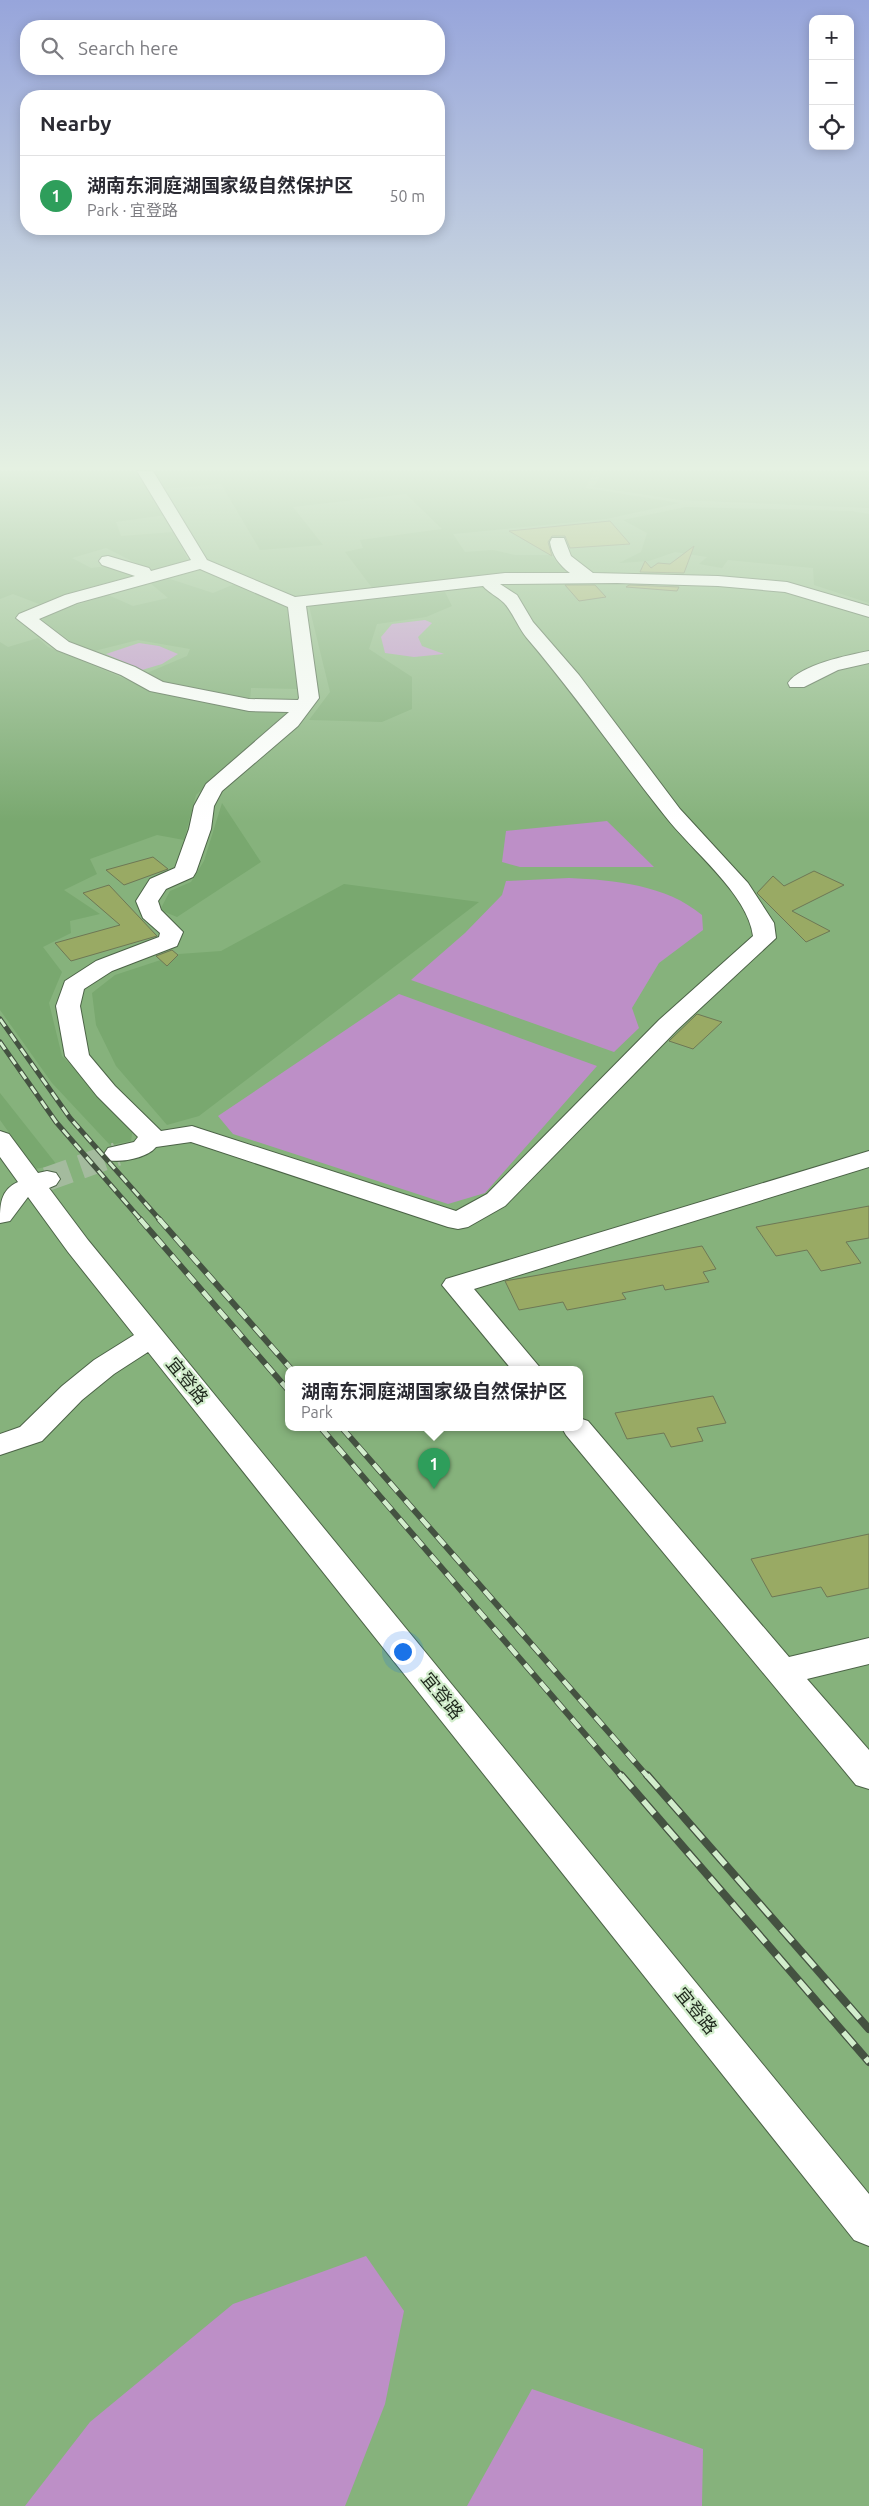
<!DOCTYPE html>
<html lang="en">
<head>
<meta charset="utf-8">
<style>
	body { margin:0; font-family:Ubuntu,"Noto Sans SC",sans-serif; background:#f2f2f3; color:#2b2b33 }
	.controls { position:absolute; right:15px; top:15px; display:grid; overflow:hidden; border-radius:10px; box-shadow:0 2px 12px #0003 }
	.controls button { width:45px; height:45px; display:grid; place-items:center; padding:0; border:0; border-bottom:1px solid #e1e1e2; background:#fff; color:#2b2b33; font:25px sans-serif }
	.you { position:absolute; left:402px; top:1651px; width:18px; height:18px; margin:-12px; border:4px solid #fff; border-radius:50%; background:#1a73e8; box-shadow:0 0 0 8px #1a73e833 }
	.badge { display:grid; place-items:center; width:32px; height:32px; border-radius:50%; background:#9138a4; color:#fff; font-size:16px; font-weight:700 }
	.pin { position:absolute; translate:-50% -41px; filter:drop-shadow(0 1px 2px #0008) }
	.pin::after { content:''; position:absolute; top:26px; width:18px; height:15px; background:inherit; clip-path:polygon(0 0,100% 0,50% 100%) }
	.popup { position:absolute; left:285px; top:1366px; width:298px; height:65px; box-sizing:border-box; display:grid; place-content:center; border-radius:10px; background:#fff; filter:drop-shadow(0 1px 4px #0005); font-size:16px; white-space:nowrap; color:#7c7c81 }
	.popup b { font-size:19px; color:#2b2b33 }
	.popup::after { content:''; position:absolute; left:50%; top:100%; margin-left:-10px; border:10px solid transparent; border-top-color:#fff }
	.list { margin:0; padding:0; list-style:none }
	h2 { display:flex; justify-content:space-between; align-items:center; height:65px; margin:0; padding:0 20px; font-size:21px }
	h2 small { font-size:16px; font-weight:400; color:#7c7c81 }
	.list li { display:grid; grid-template-columns:32px 1fr auto; gap:15px; align-items:center; box-sizing:border-box; height:80px; padding:0 20px; border-top:1px solid #e1e1e2 }
	.list b { display:block; font-size:19px; white-space:nowrap }
	.list p { margin:0; font-size:16px; white-space:nowrap; color:#7c7c81 }
	.list em { font-size:16px; font-style:normal; color:#7c7c81 }
	.icon { flex:none; width:28px; height:28px; fill:none; stroke:currentColor; stroke-width:2; stroke-linecap:round; stroke-linejoin:round }
	.map { position:relative; flex:none; width:869px; height:2506px; overflow:hidden }
	.search { position:absolute; background:#fff; box-shadow:0 2px 12px #0003; left:20px; top:20px; width:425px; height:55px; display:flex; align-items:center; gap:12px; box-sizing:border-box; padding:0 18px; border-radius:20px; color:#7c7c81; font-size:19px }
	.panel { position:absolute; background:#fff; box-shadow:0 2px 12px #0003; left:20px; top:90px; width:425px; height:145px; border-radius:20px }
	.map>svg:first-child { display:block }
	.green { fill:#86b27c; fill-rule:evenodd }
	.forest { fill:#79a86f }
	.water { fill:#bd8fc7 }
	.building { fill:#99aa64; stroke:#6e7855 }
	.lines { fill:none; stroke-linecap:round; stroke-linejoin:round }
	.minor-tunnel { stroke:#a4bb9e; stroke-width:24; stroke-dasharray:24 12; stroke-linecap:butt }
	.minor-casing { stroke:#4c6347; stroke-width:2 }
	.minor { fill:#fff; fill-rule:evenodd }
	.rail-far2-casing { stroke:#445241; stroke-width:5 }
	.rail-far1-casing { stroke:#445241; stroke-width:6 }
	.rail-casing { stroke:#445241; stroke-width:8 }
	.rail-far2 { stroke:#d2edcc; stroke-width:3; stroke-dasharray:9; stroke-linecap:butt }
	.rail-far1 { stroke:#d2edcc; stroke-width:4.5; stroke-dasharray:12; stroke-linecap:butt }
	.rail { stroke:#d2edcc; stroke-width:5.5; stroke-dasharray:17; stroke-linecap:butt }
	.labels { text-anchor:middle; stroke-width:4.5; stroke-linejoin:round; paint-order:stroke }
	.near-street-label { font-size:18px; fill:#1e281c; stroke:#d2edcc }
</style>
</head>
<body>
<div class="map">
<svg width="869" height="2506" viewBox="0 0 869 2506">
	<rect width="100%" height="100%" fill="#c5e0bf"/>
	<path class="green" d="M0 471H869V2506H0ZM289 1370H579V1428H289Z"/>
	<path class="forest" d="M0 471H139L165 515 116 522 121 536 174 532 189 562 152 571 106 548 72 558 91 568 108 566 127 570 133 576 75 591 39 604 13 594 0 599Z
		M154 471H593L586 488 680 503 606 519 453 534 465 552 493 550 515 555H551L560 566 573 574 373 589 345 552 363 548 360 540 442 529 406 494 293 507 323 545 260 550 221 484 164 489Z
		M603 471H869V508L680 500 594 487Z
		M686 507 851 511 869 514V603L814 585 813 568 728 560 722 568 699 564 707 557 675 552 649 561 619 563 641 552 647 533 623 520Z
		M164 577 213 593 237 583 287 606 299 689 251 688 250 701 166 684 147 673 187 656 190 649 138 640 90 652 74 644 42 620 48 614 108 595 133 606 168 598 149 582Z
		M445 592 452 606 426 617 377 624 369 649 412 677V709L382 722 309 720 330 692 309 606Z
		M38 638 48 647 147 688 291 710 196 795 184 840 157 835 90 859 97 874 64 890 100 914 70 921 71 933 43 947 62 972 49 1003 62 1056 133 1127 131 1141 110 1145 52 1083 0 1010V642L8 647Z
		M222 803 261 862 177 917 160 910 170 891 191 882 204 861Z
		M344 884 479 902 199 1116 167 1125 116 1066 96 1025 92 993 115 975 179 954 221 951Z
		M0 1093 57 1165 35 1169 0 1120Z"/>
	<path class="water" d="M425 620 432 623 418 637 422 646 444 654 414 657 385 653 381 637 392 624Z
		M139 643 159 646 178 654 162 664 142 670 106 654Z
		M607 821 654 867H520L502 862 506 831Z
		M569 878C615 880 666 885 702 915L703 930 659 963 632 1008 639 1028 614 1052 411 980 465 933 502 895 506 881Z
		M399 994 597 1066 485 1193 448 1204 233 1134 218 1116Z
		M366 2256 404 2311 385 2404 345 2506H25L90 2422 233 2304Z
		M532 2389 703 2449 702 2506H467Z"/>
	<path class="building" d="M610 521 630 544 570 548 565 536H552L548 542 552 556 509 531Z
		M694 546 684 573 640 572 645 561 651 568 658 563 670 564Z
		M565 585H595L606 597 579 601Z
		M629 585 679 587 677 591 626 587Z
		M153 857 168 869 124 885 106 870Z
		M814 871 844 885 792 911 830 931 806 942 757 893 773 876 784 886Z
		M109 885 157 936 71 961 55 943 120 925 83 893Z
		M172 950 178 955 167 966 156 956Z
		M697 1014 722 1022 693 1049 669 1041Z
		M869 1206V1238L846 1242 861 1263 821 1271 807 1250 776 1256 756 1227Z
		M702 1246 716 1269 703 1272 709 1282 665 1290 663 1285 622 1293 626 1299 567 1310 563 1302 519 1310 505 1281Z
		M713 1396 726 1423 697 1428 703 1441 671 1447 664 1433 627 1439 615 1413Z
		M869 1534V1588L827 1597 821 1587 772 1597 751 1559Z"/>
	<g class="lines">
		<path class="minor-tunnel" d="M47 1179 117 1154"/>
		<g class="minor-casing">
			<path id="minor" d="M137 471H153L207 560 295 597 505 573H570C559 565 552 555 550 542L552 538H564L571 556 593 573 718 576 787 582 869 606V617L785 592 718 586 617 583 500 584 517 595 533 622 579 675 680 809 748 883 774 923 776 938 677 1030 505 1206 468 1227 458 1229 448 1227 191 1142 156 1147C147 1158 121 1163 108 1160L104 1154 108 1148 134 1142 138 1137 97 1096 65 1056 56 1006 65 981 96 961 159 937 160 933 143 918 136 901 150 879 175 868 189 829 194 806 206 784 289 712 249 711 150 691 121 675 57 650 16 618 19 614 65 595 135 576 102 565 99 561 102 557 108 556 149 568 151 571 191 560ZM200 569 288 607 299 698 298 700 249 699 163 682 135 667 69 642 39 619 77 603ZM483 586C489 593 497 596 503 602 511 609 518 627 526 637 575 694 618 757 665 816 691 850 748 894 753 936L659 1020 487 1194 456 1211 201 1129 192 1126 161 1131 115 1086 89 1055 80 1006 84 989 112 971 177 946 183 932 161 910 158 901 166 889 193 877 196 872 211 829 214 806 222 791 298 726 319 698 306 606Z
				M869 651V663L838 670 804 687H790L788 683C800 665 848 655 869 651Z
				M0 1131 9 1134 38 1173 47 1171 56 1173 60 1179 56 1185 49 1188 88 1240 869 2194V2246L854 2240 148 1352 114 1374 82 1400 42 1441 0 1455V1434L20 1427 62 1386 94 1360 134 1335 68 1252 28 1197 10 1221 0 1223C0 1205 0 1190 18 1182L0 1157Z
				M869 1151V1167L474 1289 542 1370H512L442 1285 446 1279Z
				M579 1418 588 1421 789 1657 869 1638V1664L807 1679 869 1750V1789L856 1785 566 1435 562 1428H579Z"/>
		</g>
		<use href="#minor" class="minor"/>
		<g class="rail-far2-casing">
			<path id="rail-far2" d="M0 1019 70 1118 160 1220
				M0 1042 56 1122 141 1220"/>
		</g>
		<g class="rail-far1-casing">
			<path id="rail-far1" d="M140 1219 289 1391
				M159 1219 292 1370
				M321 1428 622 1777
				M342 1428 648 1777"/>
		</g>
		<g class="rail-casing">
			<path id="rail" d="M621 1775 869 2062
				M647 1775 869 2029"/>
		</g>
		<use href="#rail-far2" class="rail-far2"/>
		<use href="#rail-far1" class="rail-far1"/>
		<use href="#rail" class="rail"/>
	</g>
	<linearGradient id="sky" x2="0" y2="1"><stop stop-color="#97a5db"/><stop offset="0.57" stop-color="#e5f1e2"/><stop offset="1" stop-color="#e5f1e2" stop-opacity="0"/></linearGradient>
	<rect width="869" height="822" fill="url(#sky)"/>
	<g class="labels">
		<g class="near-street-label">
			<text transform="translate(187 1381) rotate(51)" y="6">宜登路</text>
			<text transform="translate(442 1696) rotate(51)" y="6">宜登路</text>
			<text transform="translate(696 2011) rotate(51)" y="6">宜登路</text>
		</g>
	</g>
</svg>
<div class="controls">
<button>+</button>
<button>−</button>
<button><svg class="icon" aria-label="locate" viewBox="0 0 24 24"><circle cx="12" cy="12" r="6"/><path d="M12 2v4M12 18v4M2 12h4M18 12h4"/></svg></button>
</div>
<div class="you"></div>
<div class="pin badge" style="left:434px;top:1489px;background:#2e9e5b">1</div>
<div class="popup"><b>湖南东洞庭湖国家级自然保护区</b>Park</div>
<div class="search"><svg class="icon" aria-label="search" viewBox="0 0 24 24"><circle cx="10" cy="10" r="6"/><path d="M15 15l6 6"/></svg>Search here</div>
<section class="panel">
<h2>Nearby<small></small></h2>
<ul class="list">
<li><span class="badge" style="background:#2e9e5b">1</span><div><b>湖南东洞庭湖国家级自然保护区</b><p>Park · 宜登路</p></div><em>50 m</em></li>
</ul>
</section>
</div>
</body>
</html>
